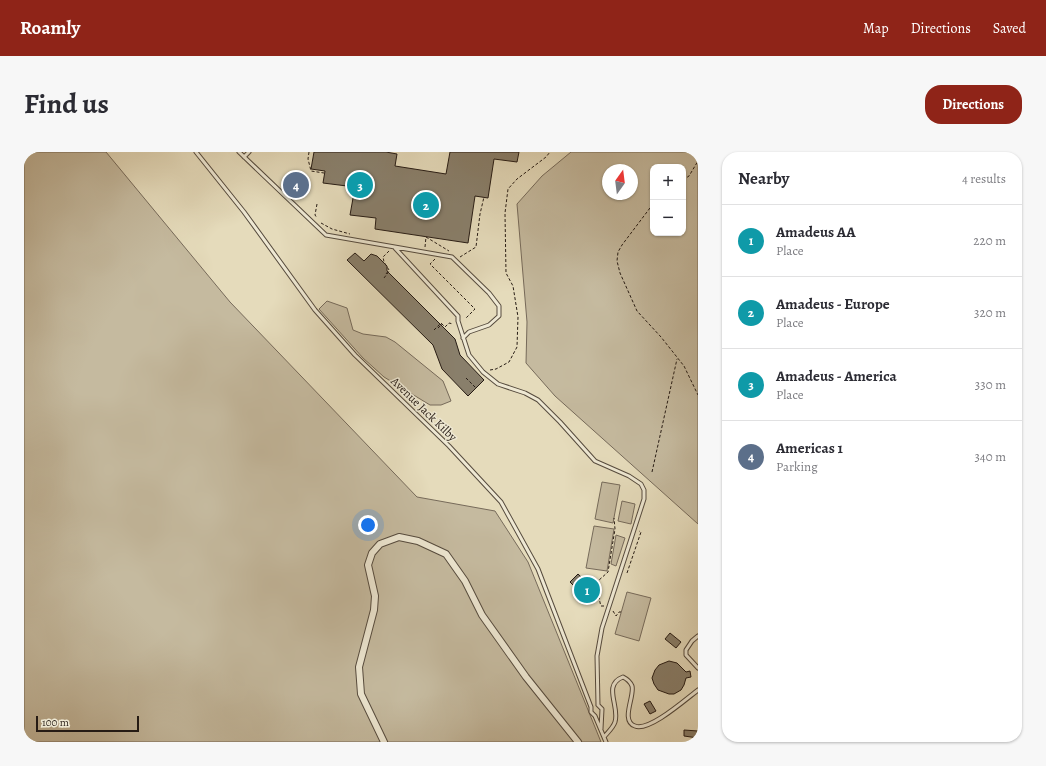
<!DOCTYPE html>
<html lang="en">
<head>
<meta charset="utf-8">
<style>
	body { margin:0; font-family:Alegreya,serif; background:#f7f7f7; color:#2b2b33 }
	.controls { position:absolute; right:12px; top:12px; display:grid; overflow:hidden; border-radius:8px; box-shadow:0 1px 3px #0004 }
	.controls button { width:36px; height:36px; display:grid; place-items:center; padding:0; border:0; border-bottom:1px solid #e1e1e2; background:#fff; color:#2b2b33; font:20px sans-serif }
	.compass { position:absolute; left:578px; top:12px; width:36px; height:36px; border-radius:50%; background:#fff; box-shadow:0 1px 3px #0004; rotate:14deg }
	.scale { position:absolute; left:12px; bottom:10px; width:103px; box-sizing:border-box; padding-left:4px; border:2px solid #261b14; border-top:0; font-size:11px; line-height:14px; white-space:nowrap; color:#261b14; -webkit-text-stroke:3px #eee8d3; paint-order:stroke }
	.you { position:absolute; left:344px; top:373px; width:14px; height:14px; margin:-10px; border:3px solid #fff; border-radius:50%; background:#1a73e8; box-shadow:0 0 0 6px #1a73e833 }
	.badge { display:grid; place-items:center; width:26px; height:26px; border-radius:50%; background:#8f2418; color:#fff; font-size:13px; font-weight:700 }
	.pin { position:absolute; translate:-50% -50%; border:2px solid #fff; box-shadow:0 1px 4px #0006 }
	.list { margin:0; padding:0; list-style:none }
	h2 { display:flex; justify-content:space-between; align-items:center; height:52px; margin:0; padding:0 16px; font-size:17px }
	h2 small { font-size:13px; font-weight:400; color:#7c7c81 }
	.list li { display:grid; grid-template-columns:26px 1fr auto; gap:12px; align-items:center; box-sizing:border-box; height:72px; padding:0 16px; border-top:1px solid #e1e1e2 }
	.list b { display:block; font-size:15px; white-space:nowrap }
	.list p { margin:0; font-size:13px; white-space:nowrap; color:#7c7c81 }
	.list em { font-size:13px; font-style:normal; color:#7c7c81 }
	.map { position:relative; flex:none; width:674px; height:590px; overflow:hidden; border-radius:16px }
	header { display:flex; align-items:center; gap:24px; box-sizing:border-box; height:56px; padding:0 20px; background:#8f2418; color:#fff }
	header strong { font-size:19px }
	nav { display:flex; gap:22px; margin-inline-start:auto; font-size:14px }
	.intro { display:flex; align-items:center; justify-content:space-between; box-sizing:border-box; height:96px; padding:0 24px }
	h1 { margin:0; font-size:28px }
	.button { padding:10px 18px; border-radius:16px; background:#8f2418; color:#fff; font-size:14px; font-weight:700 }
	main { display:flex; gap:24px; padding:0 24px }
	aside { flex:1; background:#fff; border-radius:16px; box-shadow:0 1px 3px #0004 }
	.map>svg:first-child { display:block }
	.green { fill:#c5ba9f; stroke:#766a5a; fill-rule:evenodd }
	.building { fill:#897f6b; stroke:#261b14 }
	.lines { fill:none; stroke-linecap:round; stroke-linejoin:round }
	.service-casing { stroke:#564b3e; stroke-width:5 }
	.minor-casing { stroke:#564b3e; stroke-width:8 }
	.path { stroke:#261b14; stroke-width:1; stroke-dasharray:3 2; stroke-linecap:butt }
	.service { stroke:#eee8d3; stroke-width:3 }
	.minor { stroke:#eee8d3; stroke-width:6 }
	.labels { text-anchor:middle; stroke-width:3; stroke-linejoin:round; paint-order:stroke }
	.street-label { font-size:12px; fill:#261b14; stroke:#eee8d3 }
</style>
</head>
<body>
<header>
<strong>Roamly</strong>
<nav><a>Map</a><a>Directions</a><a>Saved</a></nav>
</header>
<div class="intro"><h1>Find us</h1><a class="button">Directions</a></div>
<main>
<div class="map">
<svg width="674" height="590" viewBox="0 0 674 590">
	<rect width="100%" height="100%" fill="#e5dbbb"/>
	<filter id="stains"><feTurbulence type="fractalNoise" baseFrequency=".005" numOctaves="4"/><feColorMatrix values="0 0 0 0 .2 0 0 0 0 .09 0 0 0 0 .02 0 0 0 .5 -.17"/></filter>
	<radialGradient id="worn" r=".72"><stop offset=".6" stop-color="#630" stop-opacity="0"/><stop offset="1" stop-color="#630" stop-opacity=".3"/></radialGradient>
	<path class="green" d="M0 0H82L206 150 393 345 471 359 504 410 577 590H0Z
		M547 0H674V372L531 244 502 211 503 170 493 52 518 24ZM629 15H659V81H629ZM584 18H608V42H584Z
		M303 149 323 156 329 178 339 182 362 185 371 190 419 229 427 249 417 253H406L360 225 339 206 295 157Z
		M578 330 596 333 589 371 571 367Z
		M598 349 611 352 607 372 594 369Z
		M570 374 590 377 583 419 562 416Z
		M592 383 601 386 592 414 587 412Z
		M603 440 627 446 615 489 591 482Z"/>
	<path class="building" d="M290 0H362L373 2 371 14 422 22 426 0H495L493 10 470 7 464 46 451 44 444 91 351 77 352 66 326 63 331 35 299 31 301 19 287 17Z
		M331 101 340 109 347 102 353 104 363 114V119L431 187 436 203 460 228 444 244 418 217 409 193 323 108Z
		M554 422 574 441 566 450 546 430Z
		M646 481 657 490 652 496 641 487Z
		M645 509 653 511 662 520 666 519 667 525 662 526 660 533 657 538 650 542H645L634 538 630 532 628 526 631 518 635 513Z
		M626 549 632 559 626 562 620 552Z
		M660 578 674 579V586L660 584Z"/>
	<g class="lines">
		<g class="service-casing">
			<path id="service" d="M172 0 220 60 291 158 331 203 425 294 477 350 514 417 567 555V560L571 564 582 590
				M215 0 302 83 428 105 465 141 475 154V164L465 173 445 180 439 186
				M220 5 225 0
				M371 96 434 164V169L445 203 459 220 474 232 501 241 514 248 536 270 571 309 605 324 617 332 620 338V347L578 476 573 504 574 553
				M674 484 668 489 662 498V503L674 516
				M574 553 578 557 577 577
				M580 585C584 580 589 576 591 570 596 554 578 533 599 525 603 527 606 529 608 534 611 544 596 569 611 574 625 580 662 547 674 538"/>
		</g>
		<g class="minor-casing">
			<path id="minor" d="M360 590 337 542 335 515 350 458 351 444 344 413 348 401 356 392 375 385 394 389 422 402 441 429 458 463 502 525 554 590"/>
		</g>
		<path class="path" d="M285 0 284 7 287 19 300 21
			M277 26 280 23
			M659 28 665 24 674 9
			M293 52 291 63 293 66
			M629 52 598 93 594 100 593 109 596 121 613 159 637 185 660 214 674 243
			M297 71 308 77 326 82
			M401 95 402 85 425 99
			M365 99 359 105 360 110 365 118
			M436 105 452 95 456 62 460 45
			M411 107 406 112 451 157 442 166
			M362 122 365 118
			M360 126 366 118
			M414 176 418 172 421 175 425 171 429 172
			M410 178 417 171 418 172
			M466 218 472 217 485 210 493 195 494 165 489 134 482 121 481 61 484 37 493 27 522 5 526 0
			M442 226 452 236
			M628 320 653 207
			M603 421 617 380 615 379
			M568 436 574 430
			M580 454H577C574 446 576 438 574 429L584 420 591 377 590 366
			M589 459 592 464 595 460H597"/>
		<use href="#service" class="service"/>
		<use href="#minor" class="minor"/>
	</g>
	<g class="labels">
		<g class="street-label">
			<text transform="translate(400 257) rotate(44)" y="4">Avenue Jack Kilby</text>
		</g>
	</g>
	<rect width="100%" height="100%" filter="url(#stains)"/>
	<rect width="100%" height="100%" fill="url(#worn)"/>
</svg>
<div class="controls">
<button>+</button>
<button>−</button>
</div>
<svg class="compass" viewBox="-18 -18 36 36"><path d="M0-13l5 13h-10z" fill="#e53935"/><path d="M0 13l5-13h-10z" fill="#7c7c81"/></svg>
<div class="scale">100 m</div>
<div class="you"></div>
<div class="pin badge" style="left:563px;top:438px;background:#0f9aa8">1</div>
<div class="pin badge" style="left:402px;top:53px;background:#0f9aa8">2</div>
<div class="pin badge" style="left:336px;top:33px;background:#0f9aa8">3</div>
<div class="pin badge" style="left:272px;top:33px;background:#5c6f8a">4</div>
</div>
<aside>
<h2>Nearby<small>4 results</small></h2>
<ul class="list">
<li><span class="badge" style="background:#0f9aa8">1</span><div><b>Amadeus AA</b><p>Place</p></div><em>220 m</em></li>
<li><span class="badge" style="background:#0f9aa8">2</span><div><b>Amadeus - Europe</b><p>Place</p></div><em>320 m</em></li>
<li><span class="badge" style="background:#0f9aa8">3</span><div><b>Amadeus - America</b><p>Place</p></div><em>330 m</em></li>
<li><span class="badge" style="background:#5c6f8a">4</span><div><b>Americas 1</b><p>Parking</p></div><em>340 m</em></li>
</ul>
</aside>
</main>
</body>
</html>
